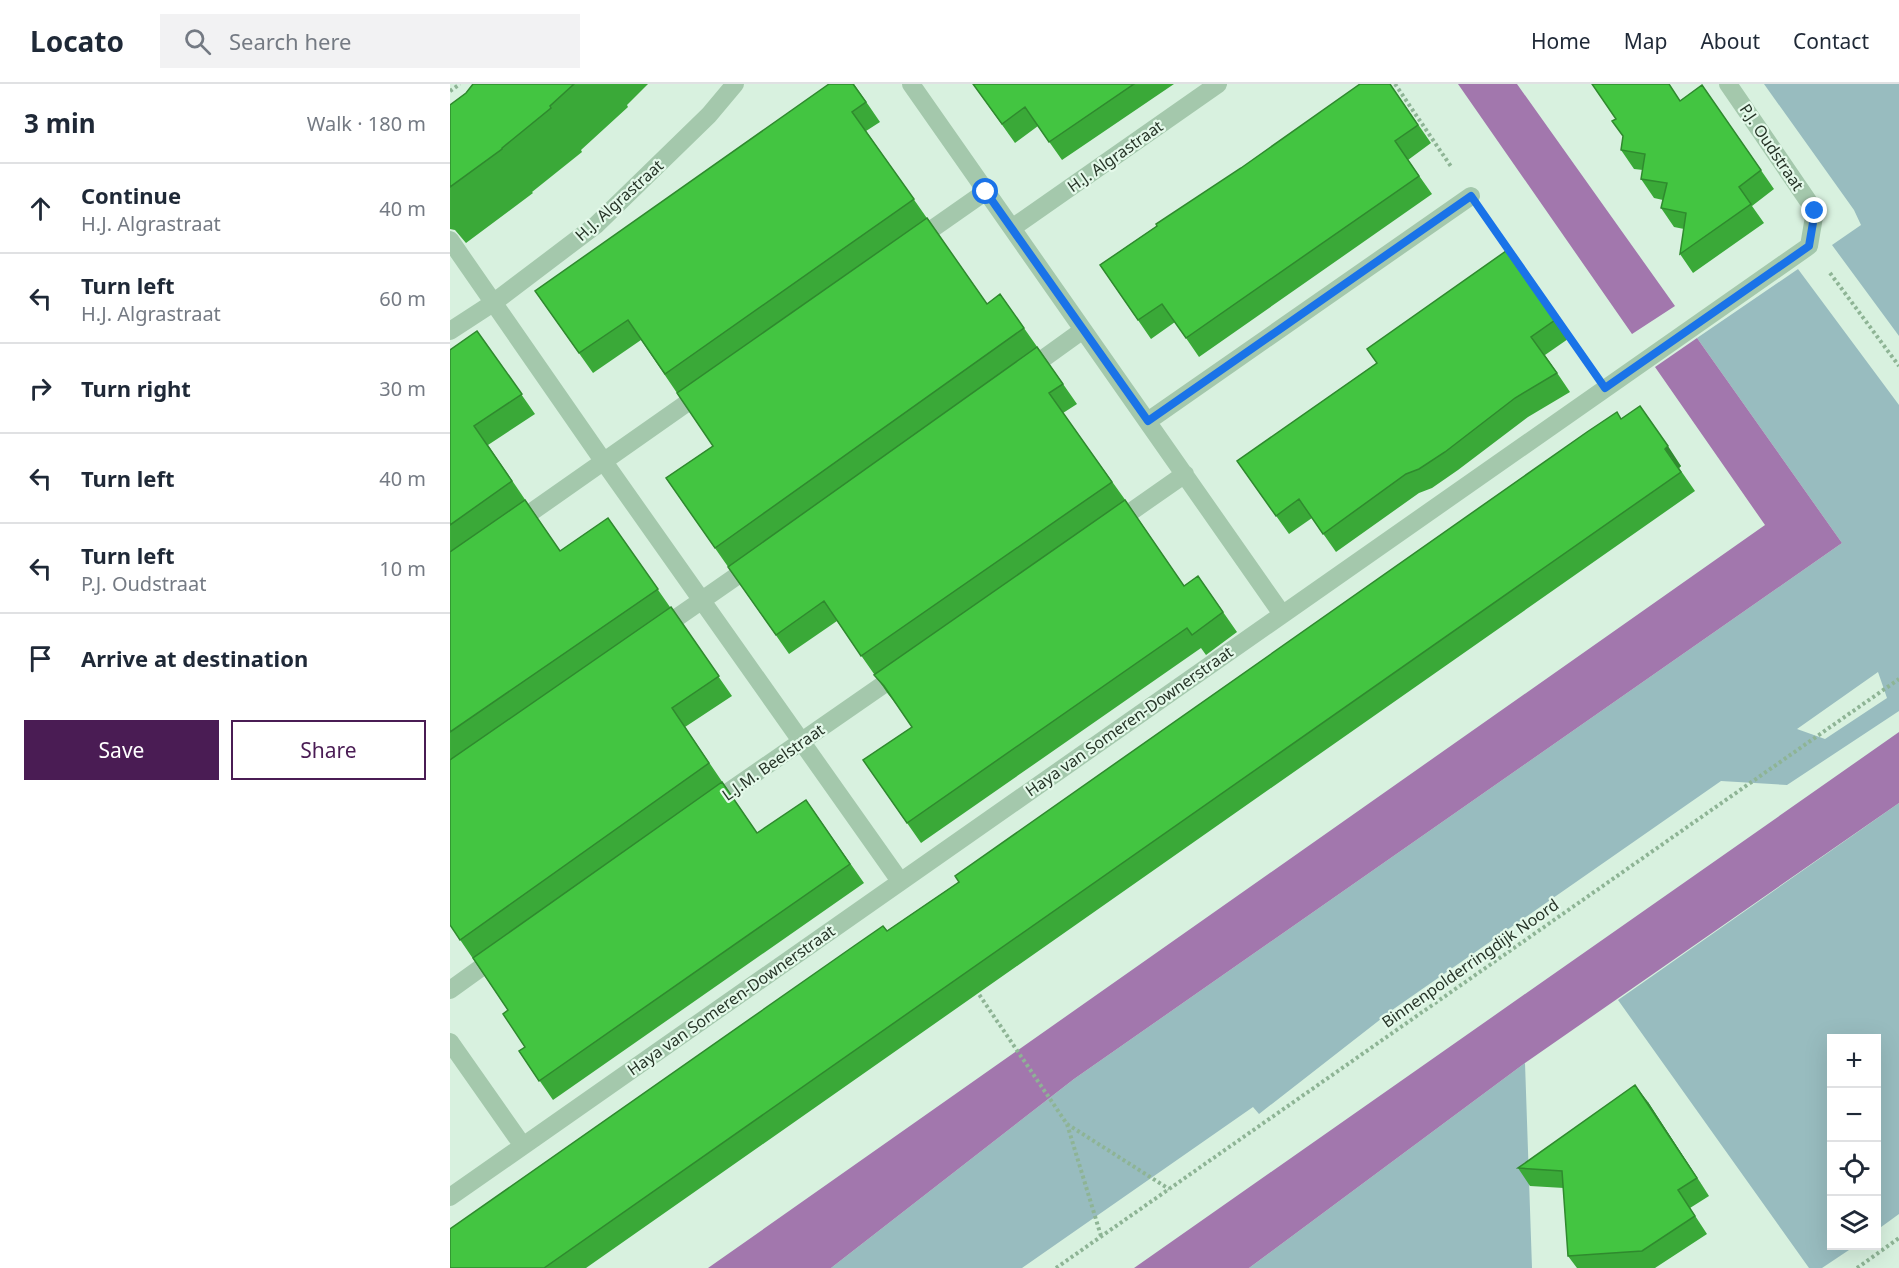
<!DOCTYPE html>
<html lang="en">
<head>
<meta charset="utf-8">
<style>
	body { margin:0; font-family:"Noto Sans",sans-serif; background:#f2f2f3; color:#1f2937 }
	.controls { position:absolute; right:18px; bottom:18px; display:grid; overflow:hidden; border-radius:0px; box-shadow:0 6px 24px #0002 }
	.controls button { width:54px; height:54px; display:grid; place-items:center; padding:0; border:0; border-bottom:2px solid #e0e1e3; background:#fff; color:#1f2937; font:30px sans-serif }
	.stop { position:absolute; width:18px; height:18px; margin:-14px; border:4px solid #1a73e8; border-radius:50%; background:#fff }
	.stop.end { background:#1a73e8; border-color:#fff; box-shadow:0 2px 6px #0008 }
	.list { margin:0; padding:0; list-style:none }
	h2 { display:flex; justify-content:space-between; align-items:center; height:78px; margin:0; padding:0 24px; font-size:26px }
	h2 small { font-size:20px; font-weight:400; color:#747a83 }
	.list li { display:grid; grid-template-columns:39px 1fr auto; gap:18px; align-items:center; box-sizing:border-box; height:90px; padding:0 24px; border-top:2px solid #e0e1e3 }
	.list b { display:block; font-size:22px; white-space:nowrap }
	.list p { margin:0; font-size:20px; white-space:nowrap; color:#747a83 }
	.list em { font-size:20px; font-style:normal; color:#747a83 }
	.actions { display:flex; gap:12px; padding:18px 24px }
	.actions a { flex:1; padding:14px 0; border:2px solid #4a1c54; border-radius:0px; text-align:center; font-size:21px; color:#4a1c54 }
	.actions .main { background:#4a1c54; color:#fff }
	.icon { flex:none; width:33px; height:33px; fill:none; stroke:currentColor; stroke-width:2; stroke-linecap:round; stroke-linejoin:round }
	.map { position:relative; flex:none; width:1449px; height:1184px; overflow:hidden }
	header { display:flex; align-items:center; gap:36px; box-sizing:border-box; height:84px; padding:0 30px; background:#fff; border-bottom:2px solid #e0e1e3 }
	header strong { font-size:28px }
	nav { display:flex; gap:33px; margin-inline-start:auto; font-size:21px }
	.search { width:420px; height:54px; background:#f2f2f3; display:flex; align-items:center; gap:15px; box-sizing:border-box; padding:0 21px; border-radius:0px; color:#747a83; font-size:22px }
	main { display:flex }
	aside { flex:1; background:#fff }
	.map>svg:first-child { display:block }
	.green { fill:#98bcbf; fill-rule:evenodd }
	.water { fill:#a277ad }
	.lines { fill:none; stroke-linecap:round; stroke-linejoin:round }
	.path { stroke:#8eb495; stroke-width:4; stroke-dasharray:3 3; stroke-linecap:butt }
	.street { stroke:#a4c8ac; stroke-width:18 }
	.wall { fill:#3aa938 }
	.shaded-wall { fill:#2f8a2e }
	.building { fill:#43c541; stroke:#2f8a2e; stroke-width:1.5 }
	.route { stroke:#1a73e8; stroke-width:8 }
	.labels { text-anchor:middle; stroke-width:4.5; stroke-linejoin:round; paint-order:stroke }
	.street-label { font-size:16px; fill:#263427; stroke:#e4f9ea }
</style>
</head>
<body>
<header>
<strong>Locato</strong>
<div class="search"><svg class="icon" aria-label="search" viewBox="0 0 24 24"><circle cx="10" cy="10" r="6"/><path d="M15 15l6 6"/></svg>Search here</div>
<nav><a>Home</a><a>Map</a><a>About</a><a>Contact</a></nav>
</header>
<main>
<aside>
<h2>3 min<small>Walk · 180 m</small></h2>
<ul class="list">
<li><svg class="icon" aria-label="ahead" viewBox="0 0 24 24"><path d="M12 20V5M6 11l6-6 6 6"/></svg><div><b>Continue</b><p>H.J. Algrastraat</p></div><em>40 m</em></li>
<li><svg class="icon" aria-label="left" viewBox="0 0 24 24"><path d="M17 20v-9H6M10 6l-5 5 5 5"/></svg><div><b>Turn left</b><p>H.J. Algrastraat</p></div><em>60 m</em></li>
<li><svg class="icon" aria-label="right" viewBox="0 0 24 24"><path d="M7 20v-9h11M14 6l5 5-5 5"/></svg><div><b>Turn right</b></div><em>30 m</em></li>
<li><svg class="icon" aria-label="left" viewBox="0 0 24 24"><path d="M17 20v-9H6M10 6l-5 5 5 5"/></svg><div><b>Turn left</b></div><em>40 m</em></li>
<li><svg class="icon" aria-label="left" viewBox="0 0 24 24"><path d="M17 20v-9H6M10 6l-5 5 5 5"/></svg><div><b>Turn left</b><p>P.J. Oudstraat</p></div><em>10 m</em></li>
<li><svg class="icon" aria-label="arrive" viewBox="0 0 24 24"><path d="M6 21V4h12l-3 4 3 4H6"/></svg><div><b>Arrive at destination</b></div></li>
</ul>
<div class="actions"><a class="main">Save</a><a>Share</a></div>
</aside>
<div class="map">
<svg width="1449" height="1184" viewBox="0 0 1449 1184">
	<rect width="100%" height="100%" fill="#d8f1df"/>
	<path class="green" d="M1314 0H1449V252L1382 161 1411 141 1404 126Z
		M1348 185 1449 321V627L1337 701 1271 697 945 924 809 1030 803 1023 572 1184H381L624 995 1392 459 1247 254ZM1428 588 1437 614 1375 655 1347 645Z
		M1449 719V1130L1427 1146 1426 954H1382V1162H1405L1372 1184H1359L1168 916Z
		M1075 979 1082 1184H799Z"/>
	<path class="water" d="M1008 0H1067L1225 222 1182 250Z
		M1247 254 1392 459 624 995 381 1184H258L1315 441 1205 283Z
		M1449 648V719L1075 979 799 1184H684Z"/>
	<g class="lines">
		<path class="path" d="M945 0 1002 84
			M0 7 10 0
			M1040 140 1136 276
			M1380 189 1449 282
			M526 906 617 1040 651 1152
			M617 1040 719 1105
			M606 1184 1449 595
			M1407 1184 1449 1154"/>
		<path class="street" d="M461 0 832 530
			M562 144 768 0
			M0 156 154 378 450 797
			M465 157 535 108
			M0 247 43 219 146 141 259 31 285 0
			M576 287 633 246
			M698 337 1021 112
			M63 441 254 307
			M662 441 735 390
			M209 546 304 480
			M258 722 450 589
			M0 906 50 870
			M0 958 73 1062
			M0 1113 1359 162 1365 127 1278 0"/>
	</g>
	<path class="wall" d="M23 0H198L177 21 178 23 131 66 132 68 82 108 83 109 16 159 5 146 0 145V21L16 9Z
		M404 0 430 38 416 47 537 220 550 210 588 264 627 320 613 329 676 417 734 502 748 492 787 548 756 571 751 564 471 759 413 676 462 643 447 621 438 610 387 537 339 570 216 394 263 362 191 256 143 289 85 207Z
		M523 0H724L612 76 588 42 565 59Z
		M940 0 981 59 958 76 982 110 749 273 725 238 701 255 650 181 707 142Z
		M1252 1 1324 105 1302 122 1314 139 1243 189 1230 170 1234 145 1224 143 1211 124 1213 116 1204 114 1191 95 1193 86 1184 85 1171 66 1173 52 1166 35 1230 17Z
		M1056 167 1118 255 1095 271 1120 308 1078 333 1008 386 982 404 969 409 886 468 862 434 839 450 787 377 927 279Z
		M27 247 85 330 38 361 110 467 158 434 282 612 235 643 307 749 356 716 414 799 103 1016 69 967 75 963 58 926 0 841V266Z
		M1171 335 1231 382 1229 384 1245 407 136 1184H0L437 847 509 798Z
		M1198 1018 1259 1112 1240 1124 1257 1150 1205 1184H1127L1118 1172 1114 1104 1080 1102 1068 1084Z"/>
	<path class="shaded-wall" d="M1218 362 1231 382 1229 384 1215 365Z
		M1185 1001 1198 1018 1259 1112Z"/>
	<path class="building" d="M23 0H124L100 22 101 24 52 64V65L0 103V21L16 9Z
		M379 0H403L416 18 402 28 464 115 215 290 178 236 129 269 85 207Z
		M523 0H684L599 58 575 23 552 40Z
		M910 0H940L968 41 945 57 969 92 736 254 712 220 688 236 650 181 707 142 706 140 791 84Z
		M1142 0H1219L1230 17 1252 1 1311 86 1289 103 1301 120 1230 170 1236 129 1211 124 1217 99 1191 95 1195 70 1171 66 1173 52 1162 37 1166 35Z
		M477 134 537 220 550 210 574 244 265 464 216 394 263 362 227 309Z
		M1056 167 1105 236 1081 253 1107 289 1065 314 995 368 969 385 956 390 873 450 849 415 826 432 787 377 927 279 917 265Z
		M27 247 72 310 24 342 62 397 0 441V266Z
		M587 263 613 300 599 309 662 398 411 572 374 517 326 551 278 483Z
		M1190 322 1218 362 1215 365 1231 388 94 1184H0V1145L404 862 433 842 437 847 509 798 505 792 1137 348 1167 328 1171 335Z
		M75 416 110 467 158 434 208 505 0 648V468Z
		M675 416 734 502 748 492 773 528 742 551 737 544 457 739 413 676 462 643 434 602 424 591Z
		M221 523 269 592 222 624 259 679 10 856 0 841V676Z
		M272 698 307 749 356 716 400 780 89 997 69 967 75 963 53 930 58 926 23 874Z
		M1185 1001 1247 1094 1228 1106 1245 1132 1192 1167 1118 1172 1112 1087 1068 1084Z"/>
	<g class="lines">
		<path class="route" d="M536 108 698 337 1021 112 1155 304 1359 162 1365 127"/>
	</g>
	<g class="labels">
		<g class="street-label">
			<text transform="translate(1322 63) rotate(56)" y="6">P.J. Oudstraat</text>
			<text transform="translate(665 72) rotate(-35)" y="6">H.J. Algrastraat</text>
			<text transform="translate(169 116) rotate(-42)" y="6">H.J. Algrastraat</text>
			<text transform="translate(679 637) rotate(-35)" y="6">Haya van Someren-Downerstraat</text>
			<text transform="translate(323 678) rotate(-35)" y="6">L.J.M. Beelstraat</text>
			<text transform="translate(1020 879) rotate(-35)" y="6">Binnenpolderringdijk Noord</text>
			<text transform="translate(281 916) rotate(-35)" y="6">Haya van Someren-Downerstraat</text>
		</g>
	</g>
</svg>
<div class="controls">
<button>+</button>
<button>−</button>
<button><svg class="icon" aria-label="locate" viewBox="0 0 24 24"><circle cx="12" cy="12" r="6"/><path d="M12 2v4M12 18v4M2 12h4M18 12h4"/></svg></button>
<button><svg class="icon" aria-label="layers" viewBox="0 0 24 24"><path d="M12 4l9 5-9 5-9-5zM3 14l9 5 9-5"/></svg></button>
</div>
<div class="stop" style="left:536px;top:108px"></div>
<div class="stop end" style="left:1365px;top:127px"></div>
</div>
</main>
</body>
</html>
